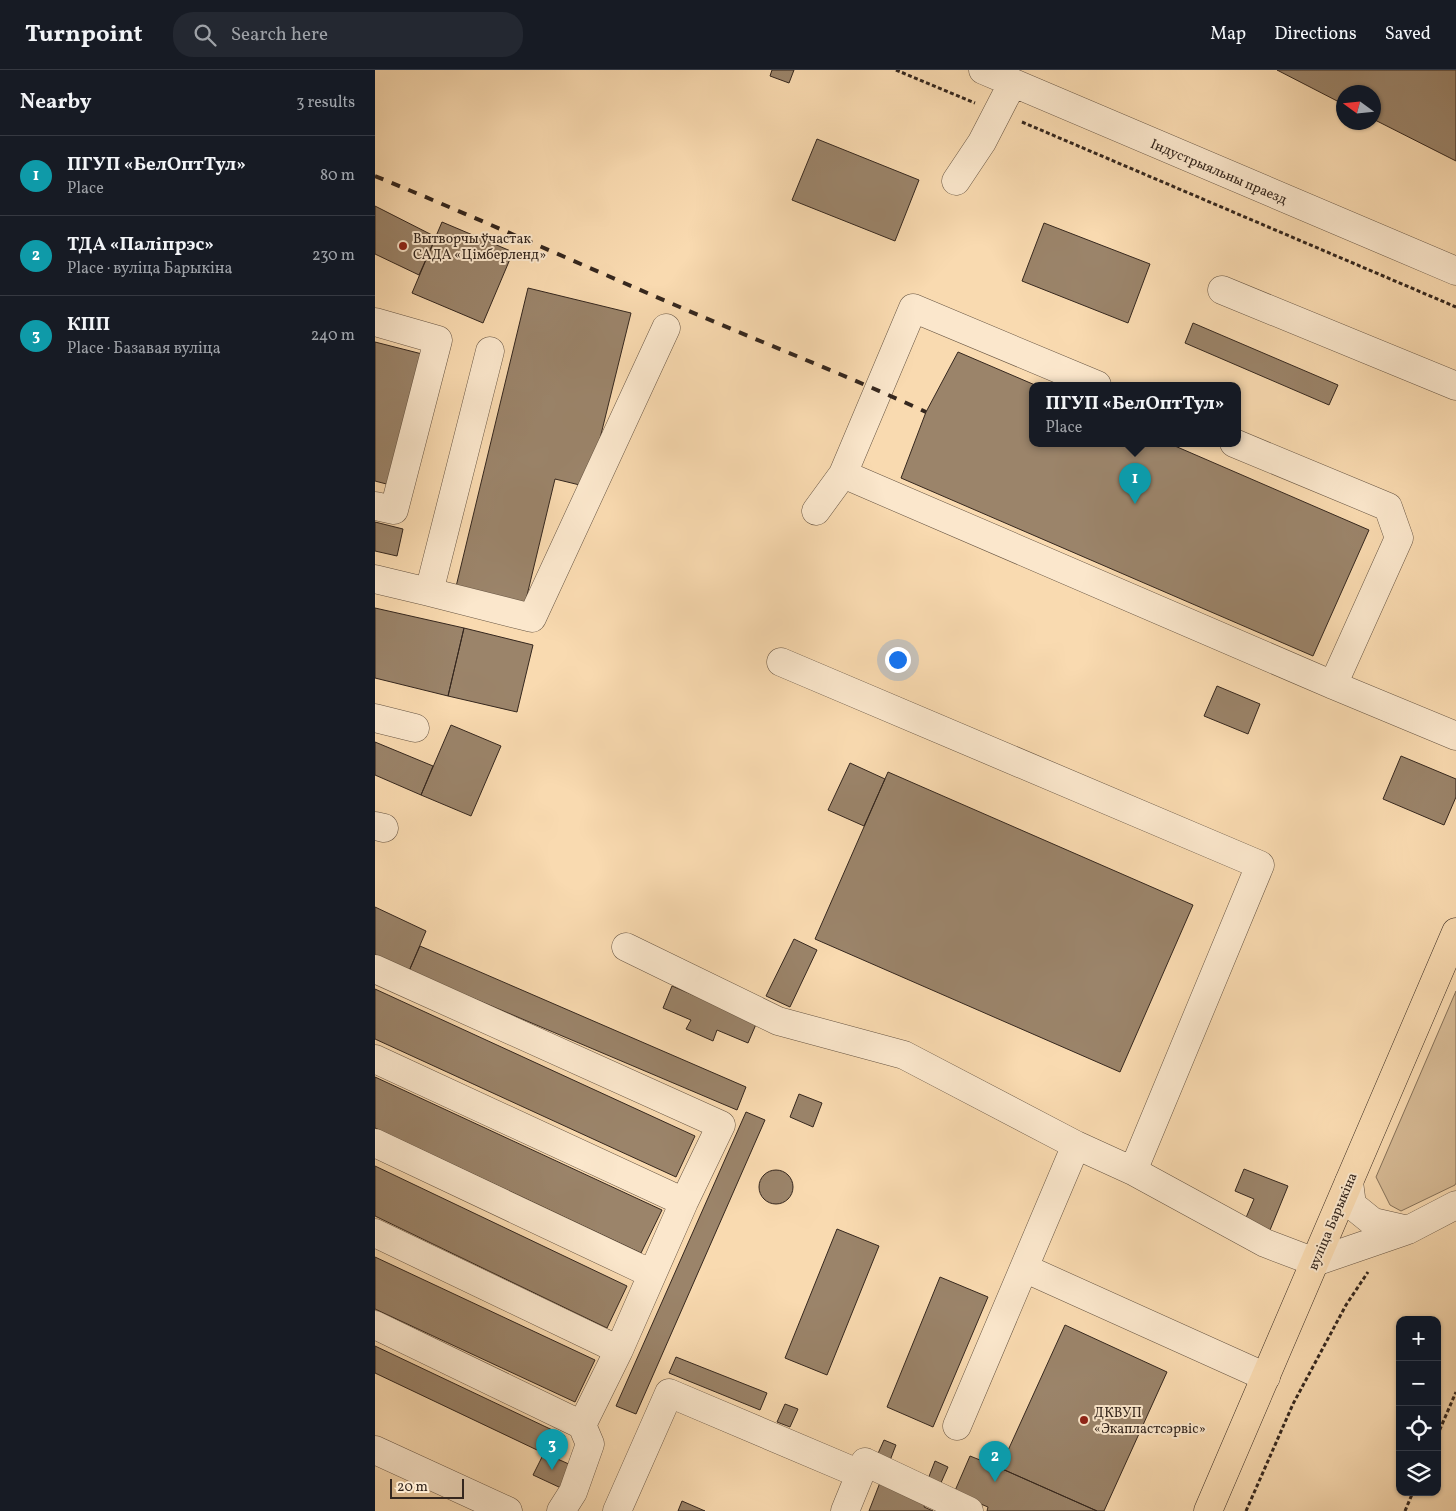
<!DOCTYPE html>
<html lang="en">
<head>
<meta charset="utf-8">
<style>
	body { margin:0; font-family:Vollkorn,serif; background:#242831; color:#f1f3f6 }
	.controls { position:absolute; right:15px; bottom:15px; display:grid; overflow:hidden; border-radius:10px; box-shadow:0 1px 4px #0004 }
	.controls button { width:45px; height:45px; display:grid; place-items:center; padding:0; border:0; border-bottom:1px solid #363941; background:#171b24; color:#f1f3f6; font:25px sans-serif }
	.compass { position:absolute; left:961px; top:15px; width:45px; height:45px; border-radius:50%; background:#171b24; box-shadow:0 1px 4px #0004; rotate:285deg }
	.scale { position:absolute; left:15px; bottom:12px; width:74px; box-sizing:border-box; padding-left:5px; border:2px solid #35271e; border-top:0; font-size:14px; line-height:18px; white-space:nowrap; color:#35271e; -webkit-text-stroke:4px #fbe7cc; paint-order:stroke }
	.you { position:absolute; left:522px; top:589px; width:18px; height:18px; margin:-12px; border:4px solid #fff; border-radius:50%; background:#1a73e8; box-shadow:0 0 0 8px #1a73e833 }
	.badge { display:grid; place-items:center; width:32px; height:32px; border-radius:50%; background:#c59692; color:#fff; font-size:16px; font-weight:700 }
	.pin { position:absolute; translate:-50% -41px; filter:drop-shadow(0 1px 2px #0008) }
	.pin::after { content:''; position:absolute; top:26px; width:18px; height:15px; background:inherit; clip-path:polygon(0 0,100% 0,50% 100%) }
	.popup { position:absolute; left:654px; top:312px; width:212px; height:65px; box-sizing:border-box; display:grid; place-content:center; border-radius:10px; background:#171b24; filter:drop-shadow(0 1px 4px #0005); font-size:16px; white-space:nowrap; color:#9ea1a6 }
	.popup b { font-size:19px; color:#f1f3f6 }
	.popup::after { content:''; position:absolute; left:50%; top:100%; margin-left:-10px; border:10px solid transparent; border-top-color:#171b24 }
	.list { margin:0; padding:0; list-style:none }
	h2 { display:flex; justify-content:space-between; align-items:center; height:65px; margin:0; padding:0 20px; font-size:21px }
	h2 small { font-size:16px; font-weight:400; color:#9ea1a6 }
	.list li { display:grid; grid-template-columns:32px 1fr auto; gap:15px; align-items:center; box-sizing:border-box; height:80px; padding:0 20px; border-top:1px solid #363941 }
	.list b { display:block; font-size:19px; white-space:nowrap }
	.list p { margin:0; font-size:16px; white-space:nowrap; color:#9ea1a6 }
	.list em { font-size:16px; font-style:normal; color:#9ea1a6 }
	.icon { flex:none; width:28px; height:28px; fill:none; stroke:currentColor; stroke-width:2; stroke-linecap:round; stroke-linejoin:round }
	.map { position:relative; flex:none; width:1081px; height:1441px; overflow:hidden }
	header { display:flex; align-items:center; gap:30px; box-sizing:border-box; height:70px; padding:0 25px; background:#171b24; border-bottom:1px solid #363941 }
	header strong { font-size:24px }
	nav { display:flex; gap:28px; margin-inline-start:auto; font-size:18px }
	.search { width:350px; height:45px; background:#242831; display:flex; align-items:center; gap:12px; box-sizing:border-box; padding:0 18px; border-radius:20px; color:#9ea1a6; font-size:19px }
	main { display:flex }
	aside { flex:1; background:#171b24 }
	.map>svg:first-child { display:block }
	.green { fill:#d8bc97; stroke:#86725a }
	.building { fill:#9b846a; stroke:#35271e }
	.lines { fill:none; stroke-linecap:round; stroke-linejoin:round }
	.minor-casing { stroke:#665442; stroke-width:29 }
	.major-casing { stroke:#35271e; stroke-width:29 }
	.path { stroke:#35271e; stroke-width:3; stroke-dasharray:4 2.5; stroke-linecap:butt }
	.minor { stroke:#fbe7cc; stroke-width:28 }
	.major { stroke:#f9dab0; stroke-width:28 }
	.rail { stroke:#35271e; stroke-width:4; stroke-dasharray:9 9; stroke-linecap:butt }
	.poi-dot { fill:#8f2418; stroke:#fbe7cc; stroke-width:2 }
	.labels { text-anchor:middle; stroke-width:4; stroke-linejoin:round; paint-order:stroke }
	.street-label { font-size:14px; fill:#35271e; stroke:#fbe7cc }
	.poi-label { font-size:14px; fill:#35271e; stroke:#fbe7cc; text-anchor:start }
</style>
</head>
<body>
<header>
<strong>Turnpoint</strong>
<div class="search"><svg class="icon" aria-label="search" viewBox="0 0 24 24"><circle cx="10" cy="10" r="6"/><path d="M15 15l6 6"/></svg>Search here</div>
<nav><a>Map</a><a>Directions</a><a>Saved</a></nav>
</header>
<main>
<aside>
<h2>Nearby<small>3 results</small></h2>
<ul class="list">
<li><span class="badge" style="background:#0f9aa8">1</span><div><b>ПГУП «БелОптТул»</b><p>Place</p></div><em>80 m</em></li>
<li><span class="badge" style="background:#0f9aa8">2</span><div><b>ТДА «Паліпрэс»</b><p>Place · вуліца Барыкіна</p></div><em>230 m</em></li>
<li><span class="badge" style="background:#0f9aa8">3</span><div><b>КПП</b><p>Place · Базавая вуліца</p></div><em>240 m</em></li>
</ul>
</aside>
<div class="map">
<svg width="1081" height="1441" viewBox="0 0 1081 1441">
	<rect width="100%" height="100%" fill="#f9dab0"/>
	<filter id="stains"><feTurbulence type="fractalNoise" baseFrequency=".004" numOctaves="4"/><feColorMatrix values="0 0 0 0 .2 0 0 0 0 .09 0 0 0 0 .02 0 0 0 .5 -.17"/></filter>
	<radialGradient id="worn" r=".72"><stop offset=".6" stop-color="#630" stop-opacity="0"/><stop offset="1" stop-color="#630" stop-opacity=".3"/></radialGradient>
	<path class="green" d="M1081 921V1113L1080 1115 1026 1141 1015 1135 1001 1107Z"/>
	<path class="building" d="M397 0H419L414 13 395 6Z
		M902 0H1081V91L998 49V22H968V34Z
		M442 69 544 110 520 171 417 130Z
		M0 136 61 167 44 205 0 184Z
		M67 152 138 182 108 253 37 223Z
		M669 153 775 194 753 253 647 211Z
		M153 218 256 243 213 417 180 409 148 542 79 525Z
		M818 253 963 315 954 335 810 273Z
		M0 272 51 285 19 416 0 411Z
		M583 282 660 315H658V373H793L994 460 938 586 526 408 551 342Z
		M0 452 28 459 22 486 0 481Z
		M0 538 89 558 73 626 0 608Z
		M89 558 158 575 142 642 73 626Z
		M842 616 885 634 873 664 829 646Z
		M76 655 126 676 96 746 46 725Z
		M0 672 58 696 46 725 0 705Z
		M1026 686 1081 709V727L1069 755 1008 729Z
		M475 693 510 709 489 756 453 740Z
		M513 702 818 835 745 1002 440 869Z
		M0 837 51 861 34 901 0 885Z
		M419 869 442 880 415 937 391 926Z
		M45 876 371 1017 362 1040 34 901Z
		M297 916 382 952 373 973 342 960 338 971 311 959 316 950 288 938Z
		M0 919 320 1066 301 1107 0 969Z
		M0 1007 287 1140 266 1183 0 1058Z
		M424 1024 447 1033 438 1057 415 1047Z
		M371 1042 390 1050 261 1344 241 1336Z
		M0 1096 252 1216 232 1258 0 1146Z
		M869 1099 913 1116 895 1160 870 1150 879 1129 860 1121Z
		M384 1117a17 17 0 1 1 34 0a17 17 0 1 1-34 0Z
		M462 1159 504 1176 452 1305 410 1288Z
		M0 1187 220 1290 200 1332 0 1239Z
		M565 1207 613 1227 558 1357 512 1337Z
		M690 1255 792 1302 729 1441H722L625 1398Z
		M0 1276 190 1366 181 1389 0 1303Z
		M301 1287 392 1323 385 1340 294 1303Z
		M410 1334 423 1339 415 1357 402 1352Z
		M509 1370 521 1375 514 1393 501 1388Z
		M169 1383 196 1395 186 1418 158 1405Z
		M595 1386 625 1398 722 1441H612L613 1437 579 1423Z
		M560 1391 573 1397 565 1415 553 1409Z
		M506 1410 552 1429 549 1437 558 1441H494Z
		M307 1431 330 1441H303Z"/>
	<g class="lines">
		<g class="minor-casing">
			<path id="minor" d="M608 0 1081 201
				M581 111 607 72 637 14
				M847 220 1081 316
				M0 252 63 270 19 440 0 436
				M859 373 1013 437 1024 468 958 615
				M468 404 958 615 1081 666
				M441 441 468 404 538 238 722 315
				M0 509 54 522 115 281
				M54 522 157 548 291 258
				M406 592 885 795 758 1101
				M0 648 40 658
				M0 756 9 758
				M251 877 403 951 529 985 701 1075
				M0 899 346 1055 309 1132 244 1280 207 1355 215 1374 198 1422 186 1441
				M0 989 309 1132
				M0 1073 277 1204
				M974 1112 977 1135 998 1152 1033 1160
				M0 1163 244 1280
				M649 1198 891 1307
				M0 1255 207 1355
				M582 1356 701 1075 758 1101 890 1173 940 1192 1033 1160 1081 1135
				M0 1380 133 1441
				M242 1441 294 1323 485 1404
				M470 1441 490 1392 594 1441"/>
		</g>
		<g class="major-casing">
			<path id="major" d="M833 1441 1081 862"/>
		</g>
		<path class="path" d="M521 0 600 33
			M647 52 1081 237
			M1062 1366 1081 1322
			M871 1441 918 1334 971 1235 993 1202
			M1030 1441 1038 1422"/>
		<use href="#minor" class="minor"/>
		<use href="#major" class="major"/>
		<path class="rail" d="M0 106C105 149 209 196 314 241 393 275 473 306 551 342"/>
	</g>
	<g class="poi-dot">
		<circle cx="28" cy="176" r="5"/>
		<circle cx="709" cy="1350" r="5"/>
	</g>
	<g class="labels">
		<g class="street-label">
			<text transform="translate(844 101) rotate(23)" y="5">Індустрыяльны праезд</text>
			<text transform="translate(957 1151) rotate(-67)" y="5">вуліца Барыкіна</text>
		</g>
		<g class="poi-label">
			<text x="38" y="173">Вытворчы ўчастак<tspan x="38" dy="16">САДА «Цімберленд»</tspan></text>
			<text x="719" y="1347">ДКВУП<tspan x="719" dy="16">«Экапластсэрвіс»</tspan></text>
		</g>
	</g>
	<rect width="100%" height="100%" filter="url(#stains)"/>
	<rect width="100%" height="100%" fill="url(#worn)"/>
</svg>
<div class="controls">
<button>+</button>
<button>−</button>
<button><svg class="icon" aria-label="locate" viewBox="0 0 24 24"><circle cx="12" cy="12" r="6"/><path d="M12 2v4M12 18v4M2 12h4M18 12h4"/></svg></button>
<button><svg class="icon" aria-label="layers" viewBox="0 0 24 24"><path d="M12 4l9 5-9 5-9-5zM3 14l9 5 9-5"/></svg></button>
</div>
<svg class="compass" viewBox="-18 -18 36 36"><path d="M0-13l5 13h-10z" fill="#e53935"/><path d="M0 13l5-13h-10z" fill="#9ea1a6"/></svg>
<div class="scale">20 m</div>
<div class="you"></div>
<div class="pin badge" style="left:760px;top:434px;background:#0f9aa8">1</div>
<div class="popup"><b>ПГУП «БелОптТул»</b>Place</div>
<div class="pin badge" style="left:620px;top:1412px;background:#0f9aa8">2</div>
<div class="pin badge" style="left:177px;top:1400px;background:#0f9aa8">3</div>
</div>
</main>
</body>
</html>
